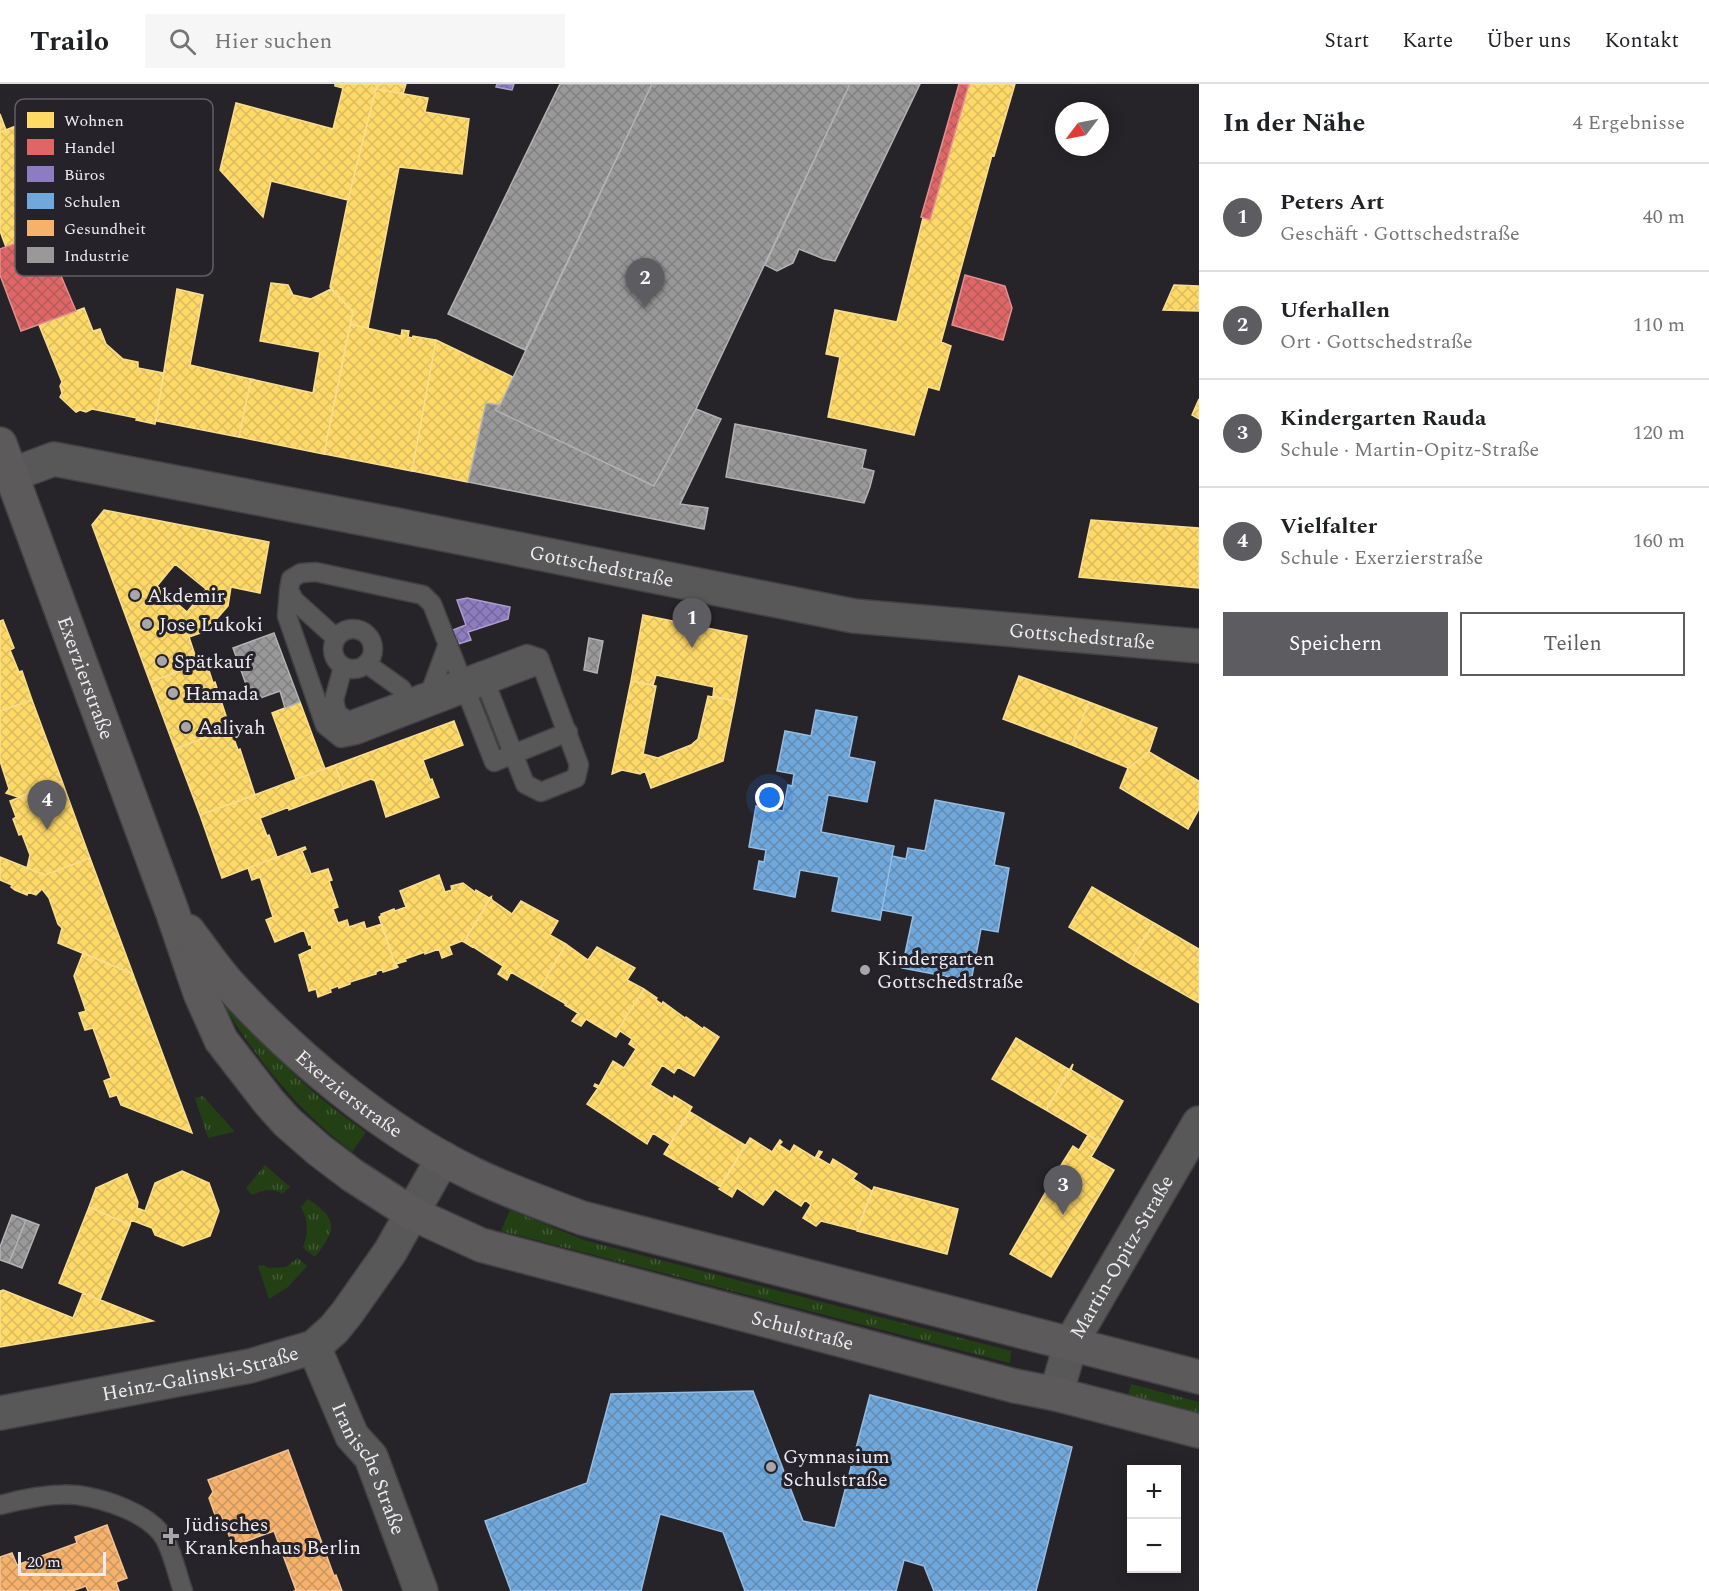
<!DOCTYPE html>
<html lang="de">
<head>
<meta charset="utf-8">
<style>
	body { margin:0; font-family:Spectral,serif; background:#f6f6f6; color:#202124 }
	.controls { position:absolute; right:18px; bottom:18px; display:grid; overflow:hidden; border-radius:0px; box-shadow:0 3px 15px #0003 }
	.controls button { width:54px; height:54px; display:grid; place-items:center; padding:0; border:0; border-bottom:2px solid #e0e0e0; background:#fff; color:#202124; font:30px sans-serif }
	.compass { position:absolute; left:1055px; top:18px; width:54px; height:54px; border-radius:50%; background:#fff; box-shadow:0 3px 15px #0003; rotate:238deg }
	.scale { position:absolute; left:18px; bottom:15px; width:88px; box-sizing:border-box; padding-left:6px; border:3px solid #eeebf1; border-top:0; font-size:16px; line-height:21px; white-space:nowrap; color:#eeebf1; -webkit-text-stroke:4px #26222a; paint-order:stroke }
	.you { position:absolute; left:770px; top:714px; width:21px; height:21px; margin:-15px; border:4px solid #fff; border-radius:50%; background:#1a73e8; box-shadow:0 0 0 9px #1a73e833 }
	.badge { display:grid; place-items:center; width:39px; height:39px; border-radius:50%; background:#5d5c61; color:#fff; font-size:20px; font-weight:700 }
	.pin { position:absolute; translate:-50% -50px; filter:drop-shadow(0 2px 3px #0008) }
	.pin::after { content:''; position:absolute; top:32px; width:21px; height:18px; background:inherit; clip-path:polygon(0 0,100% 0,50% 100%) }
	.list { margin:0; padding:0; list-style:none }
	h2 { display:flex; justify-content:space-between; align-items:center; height:78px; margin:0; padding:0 24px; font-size:26px }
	h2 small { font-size:20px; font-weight:400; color:#757577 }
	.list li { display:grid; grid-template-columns:39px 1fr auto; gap:18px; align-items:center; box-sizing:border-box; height:108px; padding:0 24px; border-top:2px solid #e0e0e0 }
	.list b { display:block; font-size:22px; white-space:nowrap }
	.list p { margin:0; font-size:20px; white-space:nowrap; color:#757577 }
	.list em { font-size:20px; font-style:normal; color:#757577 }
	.actions { display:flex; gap:12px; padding:18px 24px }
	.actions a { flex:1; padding:14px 0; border:2px solid #5d5c61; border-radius:0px; text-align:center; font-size:21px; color:#5d5c61 }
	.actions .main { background:#5d5c61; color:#fff }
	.icon { flex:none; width:33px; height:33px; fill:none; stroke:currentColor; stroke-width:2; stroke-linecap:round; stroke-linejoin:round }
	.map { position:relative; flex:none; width:1199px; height:1507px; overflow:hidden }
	header { display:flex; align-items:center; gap:36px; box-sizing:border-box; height:84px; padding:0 30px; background:#fff; border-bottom:2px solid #e0e0e0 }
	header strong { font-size:28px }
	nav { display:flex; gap:33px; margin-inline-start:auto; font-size:21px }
	.search { width:420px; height:54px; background:#f6f6f6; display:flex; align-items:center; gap:15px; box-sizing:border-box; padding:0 21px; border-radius:0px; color:#757577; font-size:22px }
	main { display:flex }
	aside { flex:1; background:#fff }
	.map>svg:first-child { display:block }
	.grass { fill:url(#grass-tufts) }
	.homes { fill:url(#homes-cross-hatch); stroke:#fade90; stroke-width:1.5; fill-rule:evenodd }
	.shops { fill:url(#shops-cross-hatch); stroke:#e48e90; stroke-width:1.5 }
	.offices { fill:url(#offices-cross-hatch); stroke:#ab9dd1; stroke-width:1.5 }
	.schools { fill:url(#schools-cross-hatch); stroke:#95bce2; stroke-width:1.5 }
	.health { fill:url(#health-cross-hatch); stroke:#f4c393; stroke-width:1.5 }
	.industry { fill:url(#industry-cross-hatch); stroke:#b2b2b3; stroke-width:1.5 }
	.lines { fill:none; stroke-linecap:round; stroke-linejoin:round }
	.service-casing { stroke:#424143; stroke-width:21 }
	.minor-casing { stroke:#424143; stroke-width:36 }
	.secondary-casing { stroke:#424143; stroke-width:36 }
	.service { stroke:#595859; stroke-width:18 }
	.minor { stroke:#595859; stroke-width:33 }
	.secondary { stroke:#5c5a5a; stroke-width:33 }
	.poi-dot { fill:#a8a5ab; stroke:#26222a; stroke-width:2 }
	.labels { text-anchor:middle; stroke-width:6; stroke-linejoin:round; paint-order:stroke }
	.street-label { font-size:20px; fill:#eeebf1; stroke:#26222a }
	.poi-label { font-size:20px; fill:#eeebf1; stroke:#26222a; text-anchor:start }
	.key { fill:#26222a; stroke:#625e66; stroke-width:1.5 }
	.key-label { font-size:16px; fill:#eeebf1 }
</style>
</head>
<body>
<header>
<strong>Trailo</strong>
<div class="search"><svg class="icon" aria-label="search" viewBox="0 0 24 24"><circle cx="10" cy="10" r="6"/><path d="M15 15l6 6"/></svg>Hier suchen</div>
<nav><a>Start</a><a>Karte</a><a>Über uns</a><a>Kontakt</a></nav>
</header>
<main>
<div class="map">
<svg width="1199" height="1507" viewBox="0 0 1199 1507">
	<defs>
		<pattern id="grass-tufts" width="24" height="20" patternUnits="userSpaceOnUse" patternTransform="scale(1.5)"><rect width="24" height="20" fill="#233f14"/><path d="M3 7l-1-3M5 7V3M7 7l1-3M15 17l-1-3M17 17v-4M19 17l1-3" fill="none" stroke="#435b37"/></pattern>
		<pattern id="homes-cross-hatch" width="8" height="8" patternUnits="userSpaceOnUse" patternTransform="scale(1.5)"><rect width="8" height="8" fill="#ffd966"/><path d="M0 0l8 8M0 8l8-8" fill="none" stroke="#dabc60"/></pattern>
		<pattern id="shops-cross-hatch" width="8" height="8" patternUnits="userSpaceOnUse" patternTransform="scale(1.5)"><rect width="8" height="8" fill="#e06666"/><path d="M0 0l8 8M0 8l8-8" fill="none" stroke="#b25c5d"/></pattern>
		<pattern id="offices-cross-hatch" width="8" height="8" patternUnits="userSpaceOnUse" patternTransform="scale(1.5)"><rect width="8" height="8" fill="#8e7cc3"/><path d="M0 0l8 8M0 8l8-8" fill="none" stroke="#756998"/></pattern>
		<pattern id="schools-cross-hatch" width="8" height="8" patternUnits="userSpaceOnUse" patternTransform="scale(1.5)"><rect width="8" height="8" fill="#6fa8dc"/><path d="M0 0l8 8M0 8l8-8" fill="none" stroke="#638bb0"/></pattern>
		<pattern id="health-cross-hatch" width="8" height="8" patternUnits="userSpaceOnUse" patternTransform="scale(1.5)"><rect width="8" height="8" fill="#f6b26b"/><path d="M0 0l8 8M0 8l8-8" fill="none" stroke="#ca9762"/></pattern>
		<pattern id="industry-cross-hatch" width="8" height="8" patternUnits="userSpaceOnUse" patternTransform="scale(1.5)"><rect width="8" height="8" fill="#999"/><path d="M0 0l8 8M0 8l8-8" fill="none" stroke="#808081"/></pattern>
	</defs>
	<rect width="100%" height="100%" fill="#262428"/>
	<path class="grass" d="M221 908C238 927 254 947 270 965 298 997 331 1024 366 1048L352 1068C295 1024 258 976 220 916Z
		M203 1012 234 1047 233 1048 208 1054 195 1014Z
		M265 1081 290 1103 282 1110C273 1103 262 1106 252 1111L246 1104Z
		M308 1115C338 1135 337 1145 315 1173L303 1164C308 1148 309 1138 301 1123Z
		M510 1126 584 1156 610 1163 1011 1267 1010 1279 501 1147Z
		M298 1174 307 1182 288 1203 269 1215 258 1182 264 1181 268 1184 286 1183Z
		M1131 1300 1199 1318V1329L1128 1311Z"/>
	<path class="homes" d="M335 0H377L348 116 271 97 263 133 220 86 236 19 333 45 343 4 335 2Z
		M377 0H406L403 10 376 5Z
		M969 0H1015L994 72 992 71 941 258 951 262 939 306 928 303 914 351 828 333 840 273 826 270 835 226 897 238 923 134 930 136Z
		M376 5 428 14 425 28 469 35 462 90 399 83 368 244 350 240 353 228 330 203 348 116Z
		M0 30 6 46 0 48Z
		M16 42 27 73 33 70 48 113 43 115 54 145 6 163 0 147V48Z
		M271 199 288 201 293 211 311 215 331 205 353 228 324 370 239 353 251 295 313 309 320 268 260 257Z
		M1174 201 1199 202V227L1163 226Z
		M177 205 203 211 190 281 251 295 239 353 156 337Z
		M84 224 93 247 100 245 106 260 123 275 138 278V284L164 289 155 340 136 336 137 334 92 325 86 328 80 326 76 328 60 313 62 309 60 302 62 298 39 241Z
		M350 240 401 252 402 246 409 247 408 253 412 254 413 252 436 256 412 387 324 370Z
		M436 256 513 293 500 321 486 319 468 398 412 387Z
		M1199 315V335L1192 331Z
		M104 426 269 458 260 509 231 503 228 522 206 547 189 553 198 580 150 598 92 441ZM175 480 206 505 187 528 157 502Z
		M1091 436 1199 444V504L1079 493Z
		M643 531 747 552 735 617 713 612 714 603 656 591 653 601 631 597Z
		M3 536 14 564 10 566 19 588 22 587 32 616 0 627V537Z
		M206 577 213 599 215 598 230 644 175 665 150 598Z
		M1019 592 1089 618 1072 661 1003 635Z
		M631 597 656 602 643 670 658 674 691 661 698 655 708 612 735 617 723 677 651 704 645 687 640 690 622 686 612 690Z
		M32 616 62 697 18 713 6 709 9 705 0 677V627Z
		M300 618 325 685 296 695 272 629Z
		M1089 618 1157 644 1149 668 1128 684 1072 661Z
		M454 637 463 661 423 676 430 696 432 695 439 713 386 733 375 697 371 695 344 705 335 681Z
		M230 644 238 666 240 665 255 711 200 731 175 665Z
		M1149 668 1199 697V725L1188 745 1120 704 1128 684Z
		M335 681 344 705 289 726V723L260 734 267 752 269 751 277 773 222 794 200 731Z
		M62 697 90 774 45 791 27 784 30 771 22 750 19 751 13 735 16 733 10 717Z
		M305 763 306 765 302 767 311 790 328 785 332 796 329 797 338 823 333 825 338 839 347 836 349 843 364 838 366 845 382 840 396 884 383 888 382 885 376 888V890L350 898V900L339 904 338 902 330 905 331 908 318 913 316 905 309 907 299 871 312 865 311 860 309 861 304 846 275 858 266 836 273 833 260 793 252 796 248 784Z
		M0 773 45 791 90 774 133 890 58 859 62 844 58 840 49 814 42 805 36 811 28 808 27 811 15 806 11 803 12 801 0 796Z
		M439 791 445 808 452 806 451 802 463 799 475 808 476 806 489 814 491 813 464 858 462 857 449 862 452 870 442 874 439 865 425 870V868L405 875 406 877 396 880 398 883 396 884 379 833 382 831 381 830 394 825 395 827 406 823 400 807Z
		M1092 803 1154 839 1129 879 1069 843Z
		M491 813 492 816 512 830 521 817 558 837 550 851 566 860 540 905 511 888 507 896 498 890 503 882 472 862V863L464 858Z
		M1154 839 1199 865V919L1129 879Z
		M566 860 588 876 597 863 635 884 627 896 644 905 614 952 586 935 581 942 572 937 578 929 565 921 566 920 540 905Z
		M83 869 133 890 192 1049 121 1021 117 1011 110 1013 104 997 111 994 93 944 85 946 79 929 86 927 74 892Z
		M644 905 657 914 656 916 662 920 663 918 685 934 686 933 703 945 704 943 719 953 694 992 678 983 674 989 662 981 650 1001 673 1015 674 1012 692 1023 670 1060 653 1049 647 1060 587 1020 598 1004 594 1002 595 1000 599 1002 613 977 624 984 636 965 629 960 632 955 620 947 616 953 614 952Z
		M1016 954 1070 986 1046 1026 992 995Z
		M1073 980 1071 986 1123 1017 1100 1058 1046 1026Z
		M690 1028 745 1061 720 1103 664 1070Z
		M1088 1051 1100 1058 1091 1073 1114 1086 1051 1193 1010 1170 1063 1078 1073 1062 1079 1066Z
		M750 1054 772 1068 780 1056 782 1058 779 1061 790 1068 794 1061 815 1074 819 1067 822 1068 818 1074 830 1081 833 1075 857 1090 853 1095 872 1107 857 1146 821 1137 816 1142 803 1134 811 1121 805 1116 801 1122 775 1105 763 1121 737 1104 732 1113 719 1105Z
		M182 1087 209 1099 219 1127 210 1152 183 1162 155 1151 152 1144 131 1136 130 1141 89 1123 96 1104 127 1090 138 1118 137 1124 145 1127 155 1099Z
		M874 1103 958 1125 947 1170 857 1147Z
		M89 1123 130 1141 100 1216 59 1199Z
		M3 1206 73 1234 83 1209 153 1237 0 1263V1207Z"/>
	<path class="shops" d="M959 0H969L930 136 921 133Z
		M98 129 108 153 53 173 76 227 21 247 0 191V165Z
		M965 191 1005 202 1012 224 1003 256 952 241Z"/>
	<path class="offices" d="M497 0H514L512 6 496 3Z
		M467 514 510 523 508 535 468 548 471 556 458 560 453 546 466 541 457 516Z"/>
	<path class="schools" d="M816 626 857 633 849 673 875 678 867 718 828 711 821 748 894 762 880 836 832 827 839 793 800 786 795 813 754 805 759 777 764 778 766 766 749 763 756 722 783 727 788 701 792 702 794 690 777 687 785 647 811 652Z
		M935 716 1004 729 994 781 1009 784 998 848 981 845 971 897 902 884 913 832 882 826 892 772 906 775 908 764 925 767Z
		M753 1307 803 1437 835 1444 870 1311 1072 1363 1036 1507H934L924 1482 904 1476 896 1507H745L723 1448 660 1430 641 1507H511L485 1437 587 1399 611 1310Z"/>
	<path class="health" d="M288 1366 334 1492 336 1491 342 1507H294L296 1506 274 1447 233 1462 222 1433 215 1431 209 1414 213 1408 208 1396Z
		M107 1441 127 1494 116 1498 119 1507H88L86 1502 72 1507H0V1473L12 1469 17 1481 77 1459 75 1453Z"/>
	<path class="industry" d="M560 0H652L525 266 448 230Z
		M652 0H850L696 325 654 402 495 326 500 321Z
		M850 0H920L835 177 824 175 799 165 793 179 777 187 765 181Z
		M486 319 500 321 495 326 654 402 696 325 721 335 680 420 708 424 704 445 468 398Z
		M735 340 866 366 862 384 874 387 870 403 864 419 726 393Z
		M274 549 300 618 285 624 280 607 252 617 233 564Z
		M589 554 603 557 597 589 584 586Z
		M12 1131 26 1136 9 1179 0 1176V1163Z
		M26 1136 39 1141 22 1184 9 1179Z"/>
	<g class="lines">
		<g class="service-casing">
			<path id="service" d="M289 506 287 532 325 641 341 654 356 651 533 583 539 574
				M333 565a20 20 0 1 1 40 0a20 20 0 1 1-40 0Z
				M336 554 294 516 289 506 291 495 301 489 316 488 423 511 432 520 494 678 568 648
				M367 580 402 605 410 624
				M343 583 334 616 337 630 349 637 527 570 539 574 579 681 576 694 541 708 525 700 481 587
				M431 606 448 560
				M0 1421C22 1415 54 1409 77 1411 105 1415 150 1429 165 1455 173 1470 177 1490 183 1507"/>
		</g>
		<g class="minor-casing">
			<g id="minor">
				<path id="s1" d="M11 391 54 375 397 441 854 532 1199 562"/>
				<path id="s2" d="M314 1263 352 1352 371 1373 421 1507"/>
				<path id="s3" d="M1056 1310 1071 1259 1199 1039"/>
				<path id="s4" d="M0 1329 250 1282 314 1263 334 1245 347 1229 390 1168 443 1074"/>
			</g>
		</g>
		<g class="secondary-casing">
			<g id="secondary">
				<path id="s5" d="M0 360 172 827 200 909 221 956 269 1018 287 1038 319 1066 352 1091 411 1129 481 1161 1015 1302 1056 1310 1199 1347"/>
				<path id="s6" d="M188 847C201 864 213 882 227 898 294 972 382 1046 473 1090 508 1107 545 1120 582 1134L1199 1293"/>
			</g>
		</g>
		<use href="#service" class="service"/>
		<use href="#minor" class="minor"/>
		<use href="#secondary" class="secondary"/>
	</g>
	<g class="poi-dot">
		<circle cx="135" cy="511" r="6"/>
		<circle cx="147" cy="540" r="6"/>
		<circle cx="162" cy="577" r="6"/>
		<circle cx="173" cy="609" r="6"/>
		<circle cx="186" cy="643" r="6"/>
		<circle cx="865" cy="886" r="6"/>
		<circle cx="771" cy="1383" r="6"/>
		<path d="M168 1443h6v6h6v6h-6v6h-6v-6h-6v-6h6z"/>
	</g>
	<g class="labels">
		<g class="street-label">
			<text dy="7" stroke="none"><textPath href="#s1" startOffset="604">Gottschedstraße</textPath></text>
			<text dy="7" stroke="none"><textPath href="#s1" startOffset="1090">Gottschedstraße</textPath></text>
			<text dy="7" stroke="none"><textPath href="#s5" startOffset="249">Exerzierstraße</textPath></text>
			<text dy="7" stroke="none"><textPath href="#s6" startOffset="230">Exerzierstraße</textPath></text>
			<text dy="7" stroke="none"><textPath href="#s3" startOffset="153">Martin-Opitz-Straße</textPath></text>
			<text dy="7" stroke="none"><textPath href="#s5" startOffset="1305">Schulstraße</textPath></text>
			<text dy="7" stroke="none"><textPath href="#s4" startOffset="204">Heinz-Galinski-Straße</textPath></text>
			<text dy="7" stroke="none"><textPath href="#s2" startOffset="134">Iranische Straße</textPath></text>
		</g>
		<g class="poi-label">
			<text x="147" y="518">Akdemir</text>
			<text x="159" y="547">Jose Lukoki</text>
			<text x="174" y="584">Spätkauf</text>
			<text x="185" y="616">Hamada</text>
			<text x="198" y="650">Aaliyah</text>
			<text x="877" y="881">Kindergarten<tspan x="877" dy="23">Gottschedstraße</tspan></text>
			<text x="783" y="1379">Gymnasium<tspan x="783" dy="23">Schulstraße</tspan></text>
			<text x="184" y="1447">Jüdisches<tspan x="184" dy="23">Krankenhaus Berlin</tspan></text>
		</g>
	</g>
	<rect x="15" y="15" width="198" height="177" rx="9" class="key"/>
	<rect x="27" y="28" width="27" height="16" fill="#ffd966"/>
	<rect x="27" y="55" width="27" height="16" fill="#e06666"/>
	<rect x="27" y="82" width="27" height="16" fill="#8e7cc3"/>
	<rect x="27" y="109" width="27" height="16" fill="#6fa8dc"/>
	<rect x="27" y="136" width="27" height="16" fill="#f6b26b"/>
	<rect x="27" y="163" width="27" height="16" fill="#999"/>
	<g class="key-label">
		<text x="64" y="42">Wohnen</text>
		<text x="64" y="69">Handel</text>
		<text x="64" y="96">Büros</text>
		<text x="64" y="123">Schulen</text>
		<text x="64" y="150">Gesundheit</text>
		<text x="64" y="177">Industrie</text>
	</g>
</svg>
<div class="controls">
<button>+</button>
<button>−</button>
</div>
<svg class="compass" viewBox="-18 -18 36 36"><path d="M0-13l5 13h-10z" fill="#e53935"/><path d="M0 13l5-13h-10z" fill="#757577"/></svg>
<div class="scale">20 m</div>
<div class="you"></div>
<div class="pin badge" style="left:692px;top:564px">1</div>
<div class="pin badge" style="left:645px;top:224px">2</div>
<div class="pin badge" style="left:1063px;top:1131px">3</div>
<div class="pin badge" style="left:47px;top:746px">4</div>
</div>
<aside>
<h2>In der Nähe<small>4 Ergebnisse</small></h2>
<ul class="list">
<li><span class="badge">1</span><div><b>Peters Art</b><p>Geschäft · Gottschedstraße</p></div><em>40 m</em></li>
<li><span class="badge">2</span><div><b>Uferhallen</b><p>Ort · Gottschedstraße</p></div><em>110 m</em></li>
<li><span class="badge">3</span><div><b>Kindergarten Rauda</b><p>Schule · Martin-Opitz-Straße</p></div><em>120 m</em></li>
<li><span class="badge">4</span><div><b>Vielfalter</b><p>Schule · Exerzierstraße</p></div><em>160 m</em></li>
</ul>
<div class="actions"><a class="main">Speichern</a><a>Teilen</a></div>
</aside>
</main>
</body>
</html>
